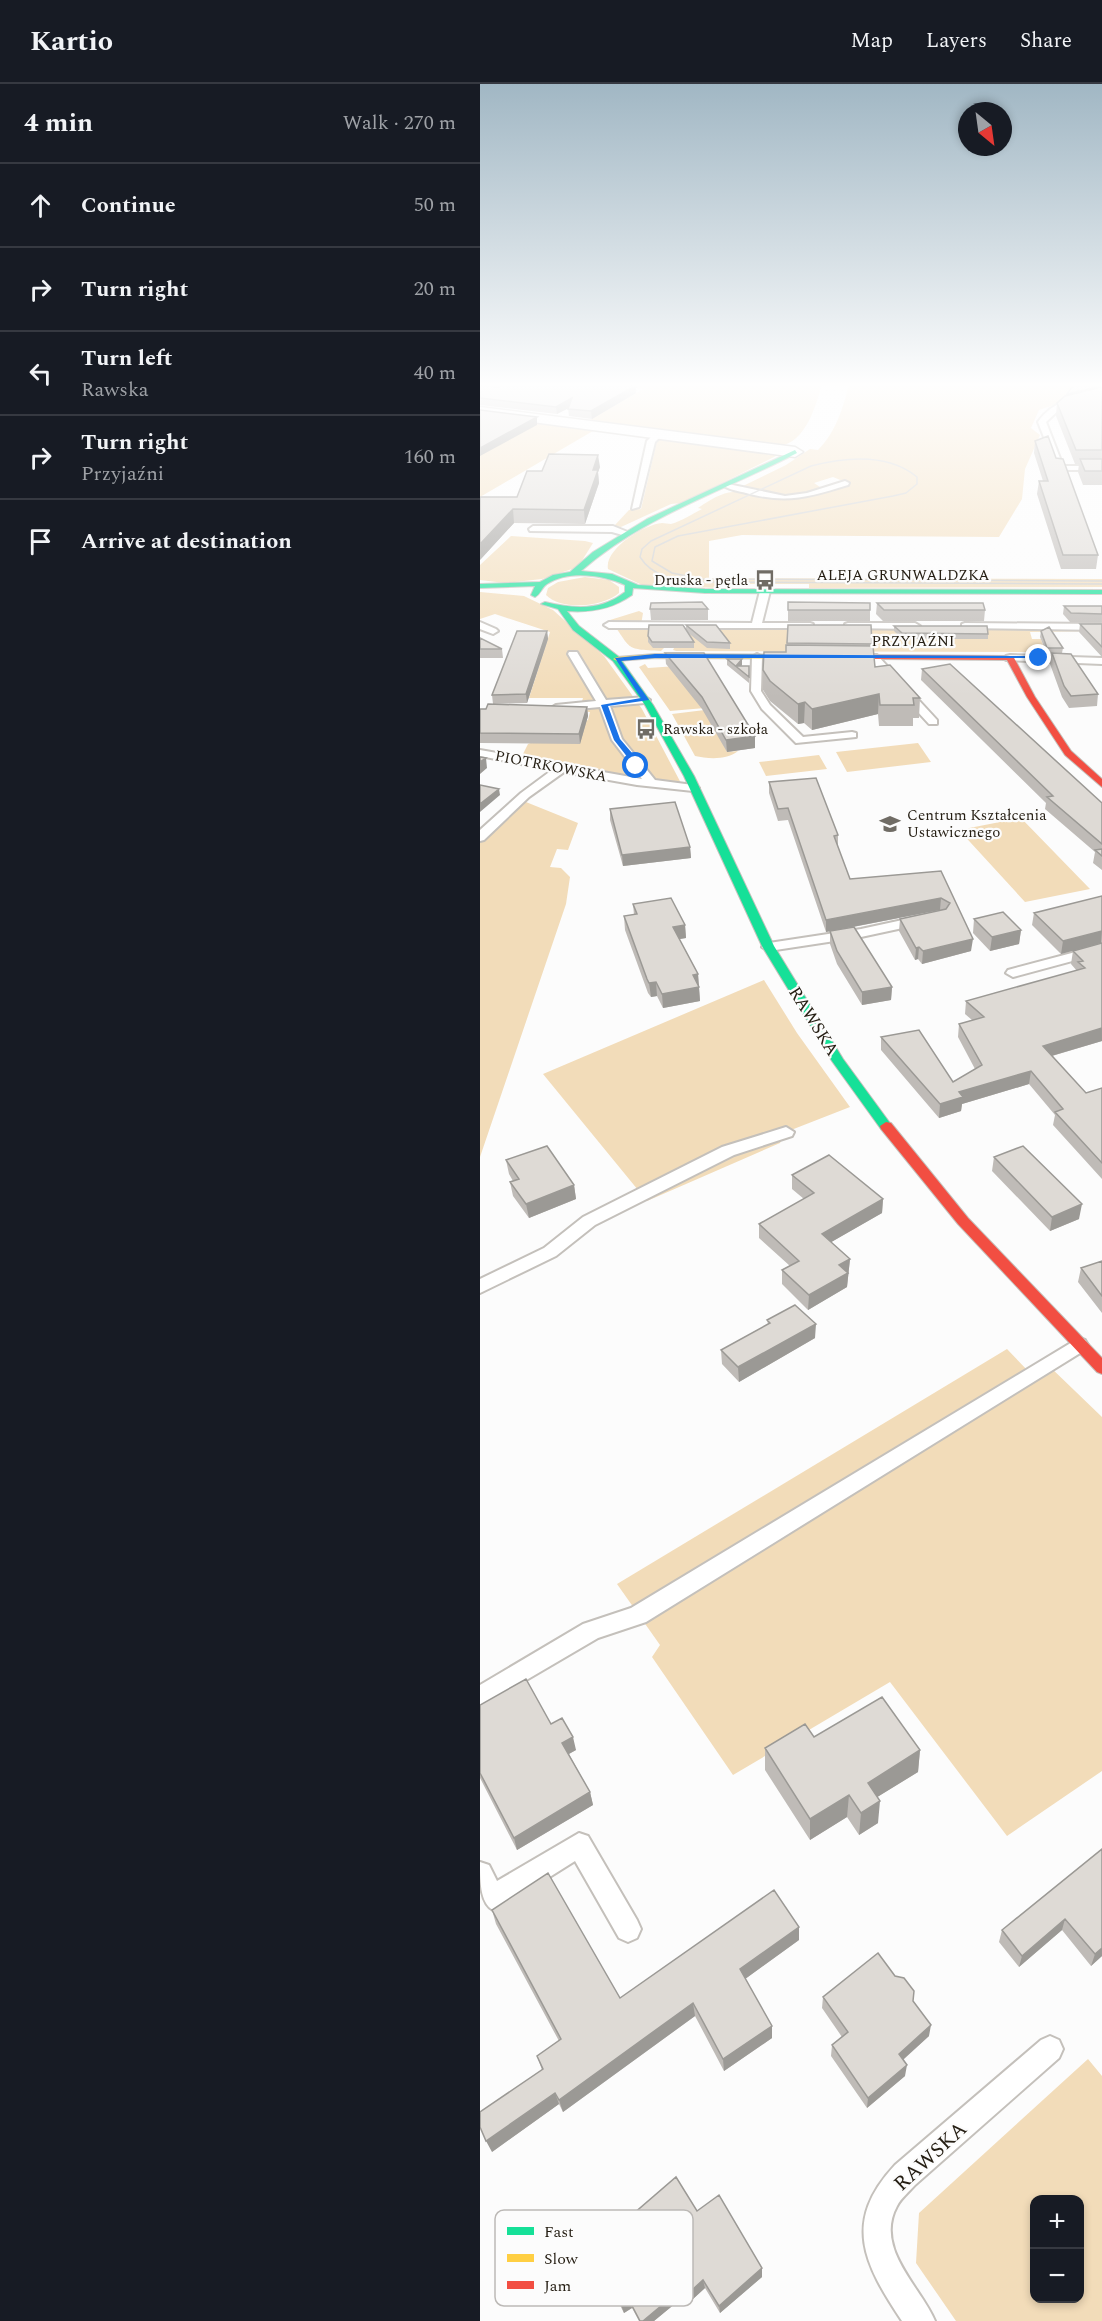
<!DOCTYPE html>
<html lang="en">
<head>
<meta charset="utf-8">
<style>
	body { margin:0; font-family:Spectral,serif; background:#242831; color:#f1f3f6 }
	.controls { position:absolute; right:18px; bottom:18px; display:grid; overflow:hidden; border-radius:12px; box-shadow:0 3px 9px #0003 }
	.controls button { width:54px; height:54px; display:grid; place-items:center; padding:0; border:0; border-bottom:2px solid #363941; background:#171b24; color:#f1f3f6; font:30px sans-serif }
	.compass { position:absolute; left:478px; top:18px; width:54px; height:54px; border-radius:50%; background:#171b24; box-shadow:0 3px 9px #0003; rotate:151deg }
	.stop { position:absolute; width:18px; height:18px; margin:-14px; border:4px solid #1a73e8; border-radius:50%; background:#fff }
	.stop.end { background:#1a73e8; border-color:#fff; box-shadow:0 2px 6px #0008 }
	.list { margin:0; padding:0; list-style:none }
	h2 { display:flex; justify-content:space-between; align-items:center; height:78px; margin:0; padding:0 24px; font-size:26px }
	h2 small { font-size:20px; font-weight:400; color:#9ea1a6 }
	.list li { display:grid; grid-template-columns:39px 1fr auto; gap:18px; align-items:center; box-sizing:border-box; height:84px; padding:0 24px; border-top:2px solid #363941 }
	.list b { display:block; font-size:22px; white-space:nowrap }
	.list p { margin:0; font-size:20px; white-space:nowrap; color:#9ea1a6 }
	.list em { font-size:20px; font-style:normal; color:#9ea1a6 }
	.icon { flex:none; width:33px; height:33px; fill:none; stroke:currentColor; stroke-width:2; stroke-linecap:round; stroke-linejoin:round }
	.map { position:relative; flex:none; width:622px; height:2237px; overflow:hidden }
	header { display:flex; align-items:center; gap:36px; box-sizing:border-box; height:84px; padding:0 30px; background:#171b24; border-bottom:2px solid #363941 }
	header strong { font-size:28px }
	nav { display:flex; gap:33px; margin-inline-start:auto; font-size:21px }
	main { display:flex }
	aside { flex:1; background:#171b24 }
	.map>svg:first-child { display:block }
	.green { fill:#f2dcb9; fill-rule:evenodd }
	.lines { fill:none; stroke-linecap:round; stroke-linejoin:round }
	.lane-casing { stroke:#c4c0bb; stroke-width:4 }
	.street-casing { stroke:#c4c0bb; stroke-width:3 }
	.fast-casing { stroke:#c4c0bb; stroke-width:2 }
	.slow-casing { stroke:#c4c0bb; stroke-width:2 }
	.jam-casing { stroke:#c4c0bb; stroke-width:2 }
	.lane { fill:#fff; fill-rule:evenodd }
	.street { fill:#fff; fill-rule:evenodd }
	.fast { fill:#16e098; fill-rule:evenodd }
	.slow { fill:#ffcf43; fill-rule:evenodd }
	.jam { fill:#f24e42; fill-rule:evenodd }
	.tram { stroke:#cccccb; stroke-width:1.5 }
	.wall { fill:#bfbbb7 }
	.shaded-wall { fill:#9b9995 }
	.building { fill:#dedad5; stroke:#9b9995; stroke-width:1.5 }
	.route { fill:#1a73e8 }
	.labels { text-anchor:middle; stroke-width:4.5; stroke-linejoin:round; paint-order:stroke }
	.far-street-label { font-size:15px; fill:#251e13; stroke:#fcfcfc }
	.far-poi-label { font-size:15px; fill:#251e13; stroke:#fcfcfc; text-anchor:start }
	.street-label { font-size:18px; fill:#251e13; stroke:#fcfcfc }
	.near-street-label { font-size:21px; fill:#251e13; stroke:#fcfcfc }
	.key { fill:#fcfcfc; stroke:#bcb9b6; stroke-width:1.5 }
	.key-label { font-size:16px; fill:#251e13 }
</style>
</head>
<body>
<header>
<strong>Kartio</strong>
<nav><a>Map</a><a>Layers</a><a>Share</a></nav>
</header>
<main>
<aside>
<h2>4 min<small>Walk · 270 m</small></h2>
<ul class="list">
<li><svg class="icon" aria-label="ahead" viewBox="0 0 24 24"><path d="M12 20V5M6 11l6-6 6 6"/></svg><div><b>Continue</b></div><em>50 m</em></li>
<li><svg class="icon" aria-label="right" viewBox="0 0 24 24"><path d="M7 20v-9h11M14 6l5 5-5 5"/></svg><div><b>Turn right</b></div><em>20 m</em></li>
<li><svg class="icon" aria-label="left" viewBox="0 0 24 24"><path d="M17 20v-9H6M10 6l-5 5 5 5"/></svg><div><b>Turn left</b><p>Rawska</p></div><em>40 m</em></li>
<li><svg class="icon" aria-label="right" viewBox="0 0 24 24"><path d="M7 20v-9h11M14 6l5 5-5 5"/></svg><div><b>Turn right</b><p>Przyjaźni</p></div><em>160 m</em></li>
<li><svg class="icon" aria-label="arrive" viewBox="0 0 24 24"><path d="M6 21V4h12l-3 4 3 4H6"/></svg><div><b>Arrive at destination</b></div></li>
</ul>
</aside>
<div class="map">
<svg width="622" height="2237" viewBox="0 0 622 2237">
	<rect width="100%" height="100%" fill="#fcfcfc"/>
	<path class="green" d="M126 300H342C336 321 326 359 299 362L105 339 163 305Z
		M369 300H596L586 317 559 326 551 344 560 351 545 385 542 415 519 453 262 451 229 457V494L622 495V503L329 504V500H240L239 504 162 501 128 485C124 465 165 440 182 439 185 439 188 440 191 440 202 437 212 430 222 425L218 424C262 393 263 416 306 415 328 415 349 406 370 400L353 393 334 399 340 403C326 419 280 411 263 402L306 381 330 365 338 366C356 348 363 324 369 300Z
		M41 335 118 344 0 413V353Z
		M181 355 298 371 202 419 191 420 141 443 134 442 149 426 161 425 177 357Z
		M31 452 105 457 113 459 98 483 62 495 25 499 0 496V481Z
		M105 493 129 496 139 503V509C123 523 82 527 66 511L68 504 78 498Z
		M0 508 44 512 73 526 124 572 162 625 203 703 40 676 48 660 108 636 110 628 99 627 103 614H49L70 548 15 530 0 535Z
		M159 527 163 529 161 541 622 543V547L550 548 552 555H561L563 561H565V568L196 567 193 566 194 564 185 563 181 567C142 565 153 565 130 536Z
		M165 580 168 584 197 582 225 624 190 627 159 583Z
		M233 625 247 668 258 667C248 676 228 675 215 672L192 630Z
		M438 659 451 678 367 688 356 668Z
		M339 671 347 685 286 692 279 678Z
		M41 716 98 739 88 766 77 765 70 783 81 784 90 793 86 820 0 1073V753Z
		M541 734 610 805 545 818 479 746Z
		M284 896 317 949 370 1023 306 1048 300 1059 167 1117 63 990Z
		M527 1265 550 1289 567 1280 622 1333V1687L527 1752 410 1598 253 1691 172 1573 180 1561 137 1500Z
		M608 1975 622 1992V2237H476L436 2179 439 2129ZM554 2116H600V2214H554Z"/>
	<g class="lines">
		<g class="lane-casing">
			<path id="lane" d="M622 309V313L582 323 566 338 583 382H622V386H577L558 338C573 316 598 312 622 309Z
				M176 348 183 350 175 358 159 423 152 425 167 357Z
				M365 397 369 399 368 401C329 413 307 420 266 409 259 407 250 406 244 402L248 400 305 412 327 409Z
				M53 442H133L150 449 146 452 132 448 50 447 49 445Z
				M285 504 290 507 282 539H330L333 540V544H129L124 541 129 538 272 539 280 507Z
				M0 538 16 545 18 547 13 550 0 545Z
				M368 539H435L440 542 435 545 365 544V540Z
				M485 539 622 540V546L482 544V540Z
				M89 568H97L126 616 165 613 170 616 165 619 130 622 142 655 175 696 213 701 219 704 213 707 157 701 84 688 49 713 4 756 0 757V746L41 709 72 686 0 672V666L162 695 132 656 120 623 76 627 71 624 76 621 116 617 88 570Z
				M277 570 282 573 281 607 290 621 323 653 372 648 376 649V653L316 659 282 625 271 607 272 573Z
				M389 571H397L457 636V640H449L389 575Z
				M530 571 622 574V580L526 576V572Z
				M441 832 448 836 446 839 381 853 289 867 282 863 289 859 381 845Z
				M622 861V869L533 893 526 889 528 886Z
				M306 1043 314 1048 312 1052 254 1071 115 1141 76 1172 0 1209V1195L64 1164 103 1133 242 1063Z
				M599 1254 605 1256 608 1261 605 1266 166 1538 118 1554 0 1623V1601L103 1540 151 1524Z
				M99 1749 108 1752 157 1836 161 1845 157 1854 148 1858 139 1854 95 1777 22 1823 13 1826C0 1819 0 1796 0 1778L9 1781 17 1797Z
				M570 1952 579 1956 583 1965 579 1974 435 2101C429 2108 421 2114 417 2122 394 2164 440 2202 455 2237H422C384 2180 362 2138 415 2081L561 1956Z"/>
		</g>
		<g class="street-casing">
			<path id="street" d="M0 323 315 363 323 368 315 373 0 331Z"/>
		</g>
		<g class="fast-casing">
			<path id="fast" d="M315 366 317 369C244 407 164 432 101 487L132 490 158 501 225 505 622 506V510L225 509 153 504 152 511C132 525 111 529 87 527L99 542 139 573 173 621 214 692 294 862 363 975 412 1042 406 1046 401 1045 352 977 282 862 204 692 165 621 133 577 93 546 78 525 61 520 65 518C94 525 121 527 145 508V501C123 491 89 486 67 500 61 504 61 510 55 513L51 511 55 502 0 504V500L60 498 73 491 90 488 113 468 167 435Z"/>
		</g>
		<g class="slow-casing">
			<path id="slow" d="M175 570 397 571 401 573 397 575 175 574 137 577 133 575 137 573Z"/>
		</g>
		<g class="jam-casing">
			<path id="jam" d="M394 571 533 572 555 613 591 667 622 695V703L585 671 547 613 527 576 397 575H394Z
				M406 1038 411 1039 488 1134 622 1274V1290L617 1288 478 1140 401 1045 400 1042Z"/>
		</g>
		<use href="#lane" class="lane"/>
		<use href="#street" class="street"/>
		<use href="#fast" class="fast"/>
		<use href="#slow" class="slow"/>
		<use href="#jam" class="jam"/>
		<path class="tram" d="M622 497 222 495 192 489 172 477 175 463 198 452 413 412 426 409 437 400V393C408 369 366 373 331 382L171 457 162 465 160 473C173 494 197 496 219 498L622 500"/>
	</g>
	<path class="wall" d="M25 300H157V304H156V309L112 335 89 332 88 324 77 330 0 321V301L18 303Z
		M621 302V303H622V401H603L598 388 599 380H595L576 332 577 319Z
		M555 357 618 471 616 485H581L557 410 559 397H563L554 369Z
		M120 383 118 388 119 399 105 440 34 439 0 476 37 413 62 387Z
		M308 518 390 526V537H308Z
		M397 519 505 526 504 537H403L396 530Z
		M584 522H622V538H590L583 530Z
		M170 525H228V536H171Z
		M600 540H622V573L599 548Z
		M206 541 250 559V565L227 564 207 548 214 558V564H173L168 558V552L206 545Z
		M308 541H391L392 562 395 583 440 614 439 634H433V642H399L398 630 332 646 324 639 318 640 290 617 283 606V586L306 568Z
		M414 542 508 550V555H422L414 547Z
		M67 547 68 555 47 619 13 620 12 611Z
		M561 547 583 564 582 569 618 610 617 622 589 624 582 613 570 580 571 570H567L560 553Z
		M0 554 22 565 23 574H0Z
		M185 569 275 664 247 668 222 625 186 580Z
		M247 575H262V581L261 582H269V599L247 581Z
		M442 585 622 719V786L613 779 615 768 565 725 566 719 441 596Z
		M107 623 108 632 100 660 0 659V625Z
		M289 698 358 751V763L370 795 461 787 491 867 442 880 438 875 435 876 419 847 420 835 461 826H460L363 845 412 903 411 916 382 921 357 880 350 860V847L346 848 308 736 298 737 289 709Z
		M130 725 210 763 211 774 143 782 130 736Z
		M622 812V957L572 972 606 1009 622 1004V1095L573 1041 575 1031 549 1000 482 1020 481 1027 459 1034 401 966V953L473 998 495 985 478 953 479 940 492 936 485 930 486 917 597 887 591 880 593 867 621 859 581 870 552 841 554 829Z
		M153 820 205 841 206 854 199 855 218 890 220 917 183 924 177 912 171 913 168 909 145 846 144 832 154 831Z
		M494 835 541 846 539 860 510 867 493 849Z
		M514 1073 599 1135 570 1147 512 1087Z
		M26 1076 94 1101 96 1115 49 1134 33 1112 30 1098 33 1097 29 1090Z
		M312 1091 403 1115 402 1129 351 1158 370 1175 367 1203 328 1226 302 1200V1186L310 1182 279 1154V1140L324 1115 312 1105Z
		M622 1177V1229L598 1198 601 1184Z
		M287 1236 335 1254 259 1298 242 1280 241 1266 288 1240Z
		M0 1621 71 1640 96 1666 89 1670 110 1708 113 1721 37 1766 0 1694Z
		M334 1653 440 1666 438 1688 397 1713 398 1739 379 1751 367 1733 330 1756 285 1686V1664Z
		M622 1765V1872L611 1882 582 1846 539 1883 519 1858 522 1846Z
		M12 1826 140 1914 319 1856 265 1895 292 1942V1954L244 1987 215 1932 83 2028 79 2020 12 2068 62 1986 57 1972 79 1957 16 1840Z
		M343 1913 433 1917 449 1952 423 1976 425 1992 387 2024 351 1972 352 1961 362 1953 342 1924Z
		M217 2127 282 2184V2193L240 2229 225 2204 213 2215 208 2209 174 2237H159L152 2224 144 2229 128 2198 125 2190 157 2165 148 2146 145 2137Z"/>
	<path class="shaded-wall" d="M151 300H157V304H156V309L112 335 111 327Z
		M621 302 620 307 586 314 587 310Z
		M92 314 93 322 77 330 76 323Z
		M57 333V341L0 372V364Z
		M118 371 120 383 118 388 119 399 105 440 104 426 113 386Z
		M33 425 34 439 0 476V460Z
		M67 547 68 555 47 619 46 610Z
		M262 575V581L259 585 256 582Z
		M399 610 398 630 332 646V625Z
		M325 618 324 639 318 640V620Z
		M107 623 108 632 100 660 99 650Z
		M275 652V664L247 668 246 656Z
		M6 674 7 684 0 690V678Z
		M19 705 20 711 0 728V720Z
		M210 763 211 774 143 782 142 771Z
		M461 814 460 826 346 848V836Z
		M205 841 206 854 194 856 193 843Z
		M541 846 539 860 510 867 512 853Z
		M622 847 621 859 581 870 583 857Z
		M493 855 491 867 442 880 443 867Z
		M439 863 438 875 435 876 436 864Z
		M218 890 220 917 183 924 182 910 213 891Z
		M176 898 177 912 171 913 169 899Z
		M412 903 411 916 382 921V908Z
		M622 944V957L561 975 563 962Z
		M551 987 549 1000 482 1020 481 1027 459 1034 460 1020 479 1008Z
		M94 1101 96 1115 49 1134 46 1120Z
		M403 1115 402 1129 341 1164 342 1150Z
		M602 1120 599 1135 570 1147 572 1133Z
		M370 1175 367 1203 328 1226 329 1211 359 1181Z
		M336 1240 335 1254 259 1298 258 1283Z
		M93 1653 96 1666 85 1672 82 1659Z
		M440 1666 438 1688 386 1720 388 1699Z
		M110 1708 113 1721 37 1766 34 1754Z
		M369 1711 367 1733 330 1756V1735Z
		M400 1717 398 1739 379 1751 381 1729Z
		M585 1835 582 1846 539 1883 542 1872Z
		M319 1843V1856L261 1898 260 1885Z
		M622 1864V1872L611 1882 615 1870Z
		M213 1919 215 1932 83 2028 79 2016Z
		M451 1941 449 1952 417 1981 419 1970Z
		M292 1942V1954L244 1987 243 1975Z
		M427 1981 425 1992 387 2024 388 2014Z
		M75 2009 79 2020 12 2068 6 2057Z
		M282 2184V2193L240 2229 239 2222Z
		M223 2196 225 2204 213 2215 211 2207Z
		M206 2201 208 2209 174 2237H163Z
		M149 2216 152 2224 144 2229 141 2221Z"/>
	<path class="building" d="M25 300H151L148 301 155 302 111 327 88 325 92 314 76 323 0 314V301L18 303Z
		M594 300H620L621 302 587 310Z
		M622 303V366H596L577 319 585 312Z
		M0 326 57 333 0 364Z
		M568 352 576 374 583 375 618 471H583L559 397H568L555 357Z
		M69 370 118 371 113 386H118L104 426 33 425 0 460V413H37L47 387H62Z
		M600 375H622V387H605Z
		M222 518 228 525H170L171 519Z
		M308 518 390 519V526H308Z
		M397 519H503L505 526H404Z
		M584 522H622V530L591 529Z
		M600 540H622V563Z
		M169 541H203L214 558H172L168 552Z
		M206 541H236L250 559 227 558Z
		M308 541H391L392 560 307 559Z
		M414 542H507L508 550 422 549Z
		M569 543 583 564H567L561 547Z
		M37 547H67L46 610 12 611Z
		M0 554 22 565H0Z
		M306 561 393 562 395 583 410 581 440 614H433L434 621H400L399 610 332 625 325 618 318 620 290 597 283 586 284 568H306Z
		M185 569H224L275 652 246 656 222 613Z
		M572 569 591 570 618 610 591 612 584 602Z
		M247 575H262L256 582H269V593Z
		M470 580 622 719V760L567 713 573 712 442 585Z
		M8 620 107 623 99 650 0 649V625H6Z
		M0 673 6 674 0 678Z
		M336 694 358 751 354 752 370 795 461 787 493 855 443 867 439 863 436 864 420 835 466 825 470 819 461 814 346 836 308 724 298 725 289 698Z
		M0 701 19 705 0 720Z
		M195 718 210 763 142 771 130 725Z
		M622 765V772L615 766Z
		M622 812V847L583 857 554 829Z
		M191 814 205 841 193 843 218 890 213 891 219 903 182 910 176 898 169 899 167 895 144 832 157 830 153 820Z
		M523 828 541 846 512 853 494 835Z
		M374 843 412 903 382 908 357 867 350 847Z
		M622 859V944L563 962 606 1009 622 1004V1079L575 1028 583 1025 551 987 479 1008 483 1013 460 1020 401 953 439 946 473 998 502 981 479 940 504 933 486 917 605 884 598 878 603 877 593 867Z
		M67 1062 94 1101 46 1120 30 1098 39 1095 26 1076Z
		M543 1062 602 1120 572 1133 514 1073Z
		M349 1071 403 1115 342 1150 370 1175 359 1181 368 1189 329 1211 302 1186 319 1177 279 1140 334 1109 312 1091Z
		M622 1177V1212L601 1184Z
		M315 1221 336 1240 258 1283 241 1266 290 1239 287 1236Z
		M46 1595 71 1640 82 1634 93 1653 82 1659 110 1708 34 1754 0 1689V1621Z
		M402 1613 440 1666 388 1699 400 1717 381 1729 369 1711 330 1735 285 1664 325 1640 334 1653Z
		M622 1765V1864L615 1870 585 1835 542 1872 522 1846Z
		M68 1789 140 1914 294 1806 319 1843 260 1885 292 1942 243 1975 213 1919 79 2016 75 2009 6 2057 0 2043V2028L63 1985 57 1972 81 1955 12 1826Z
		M398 1869 415 1892 424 1894 434 1907 433 1917 451 1941 419 1970 427 1981 388 2014 352 1961 368 1948 343 1913Z
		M196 2093 217 2127 239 2111 282 2184 239 2222 223 2196 211 2207 206 2201 163 2237H160L149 2216 141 2221 125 2190 158 2163 145 2137Z"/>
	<linearGradient id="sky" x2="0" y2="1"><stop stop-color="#a1b7c4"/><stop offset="0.49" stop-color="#fefefe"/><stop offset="1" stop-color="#fefefe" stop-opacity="0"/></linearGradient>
	<rect width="622" height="613" fill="url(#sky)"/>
	<path class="route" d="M175 570 559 572 562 574H175L141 577 169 616 128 622 140 655 152 669 159 682 156 684 134 656 121 621 161 614 135 574Z"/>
	<defs>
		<g id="bus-bare" transform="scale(1.62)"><path d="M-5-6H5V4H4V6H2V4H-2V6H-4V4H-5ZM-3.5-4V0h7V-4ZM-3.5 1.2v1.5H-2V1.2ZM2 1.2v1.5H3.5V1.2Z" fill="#706c65" stroke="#fcfcfc" stroke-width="2.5" paint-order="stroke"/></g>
		<g id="school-bare" transform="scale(1.62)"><path d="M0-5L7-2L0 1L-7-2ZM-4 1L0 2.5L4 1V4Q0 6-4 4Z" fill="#706c65" stroke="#fcfcfc" stroke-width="2.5" paint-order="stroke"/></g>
	</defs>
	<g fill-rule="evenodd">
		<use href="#bus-bare" x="285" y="496"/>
		<use href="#bus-bare" x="166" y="645"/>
		<use href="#school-bare" x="410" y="740"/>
	</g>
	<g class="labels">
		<g class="far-street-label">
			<text x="423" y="496">ALEJA GRUNWALDZKA</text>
			<text x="433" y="562">PRZYJAŹNI</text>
			<text transform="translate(71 682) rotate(11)" y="5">PIOTRKOWSKA</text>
		</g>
		<g class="far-poi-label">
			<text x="268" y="501" text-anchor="end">Druska - pętla</text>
			<text x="183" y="650">Rawska - szkoła</text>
			<text x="427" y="736">Centrum Kształcenia<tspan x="427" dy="17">Ustawicznego</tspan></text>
		</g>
		<g class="street-label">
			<text transform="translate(334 937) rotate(58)" y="6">RAWSKA</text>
		</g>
		<g class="near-street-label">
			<text transform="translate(450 2072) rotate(-43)" y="7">RAWSKA</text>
		</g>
	</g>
	<rect x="15" y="2126" width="198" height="96" rx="9" class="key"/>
	<rect x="27" y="2143" width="27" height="8" fill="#16e098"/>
	<rect x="27" y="2170" width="27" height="8" fill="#ffcf43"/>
	<rect x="27" y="2197" width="27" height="8" fill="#f24e42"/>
	<g class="key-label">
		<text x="64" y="2153">Fast</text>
		<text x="64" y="2180">Slow</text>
		<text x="64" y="2207">Jam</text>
	</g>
</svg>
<div class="controls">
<button>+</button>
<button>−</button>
</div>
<svg class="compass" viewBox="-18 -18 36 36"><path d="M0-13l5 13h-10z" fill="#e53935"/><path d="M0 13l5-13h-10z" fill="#9ea1a6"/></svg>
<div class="stop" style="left:156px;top:682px"></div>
<div class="stop end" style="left:559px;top:574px"></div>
</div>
</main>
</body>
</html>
